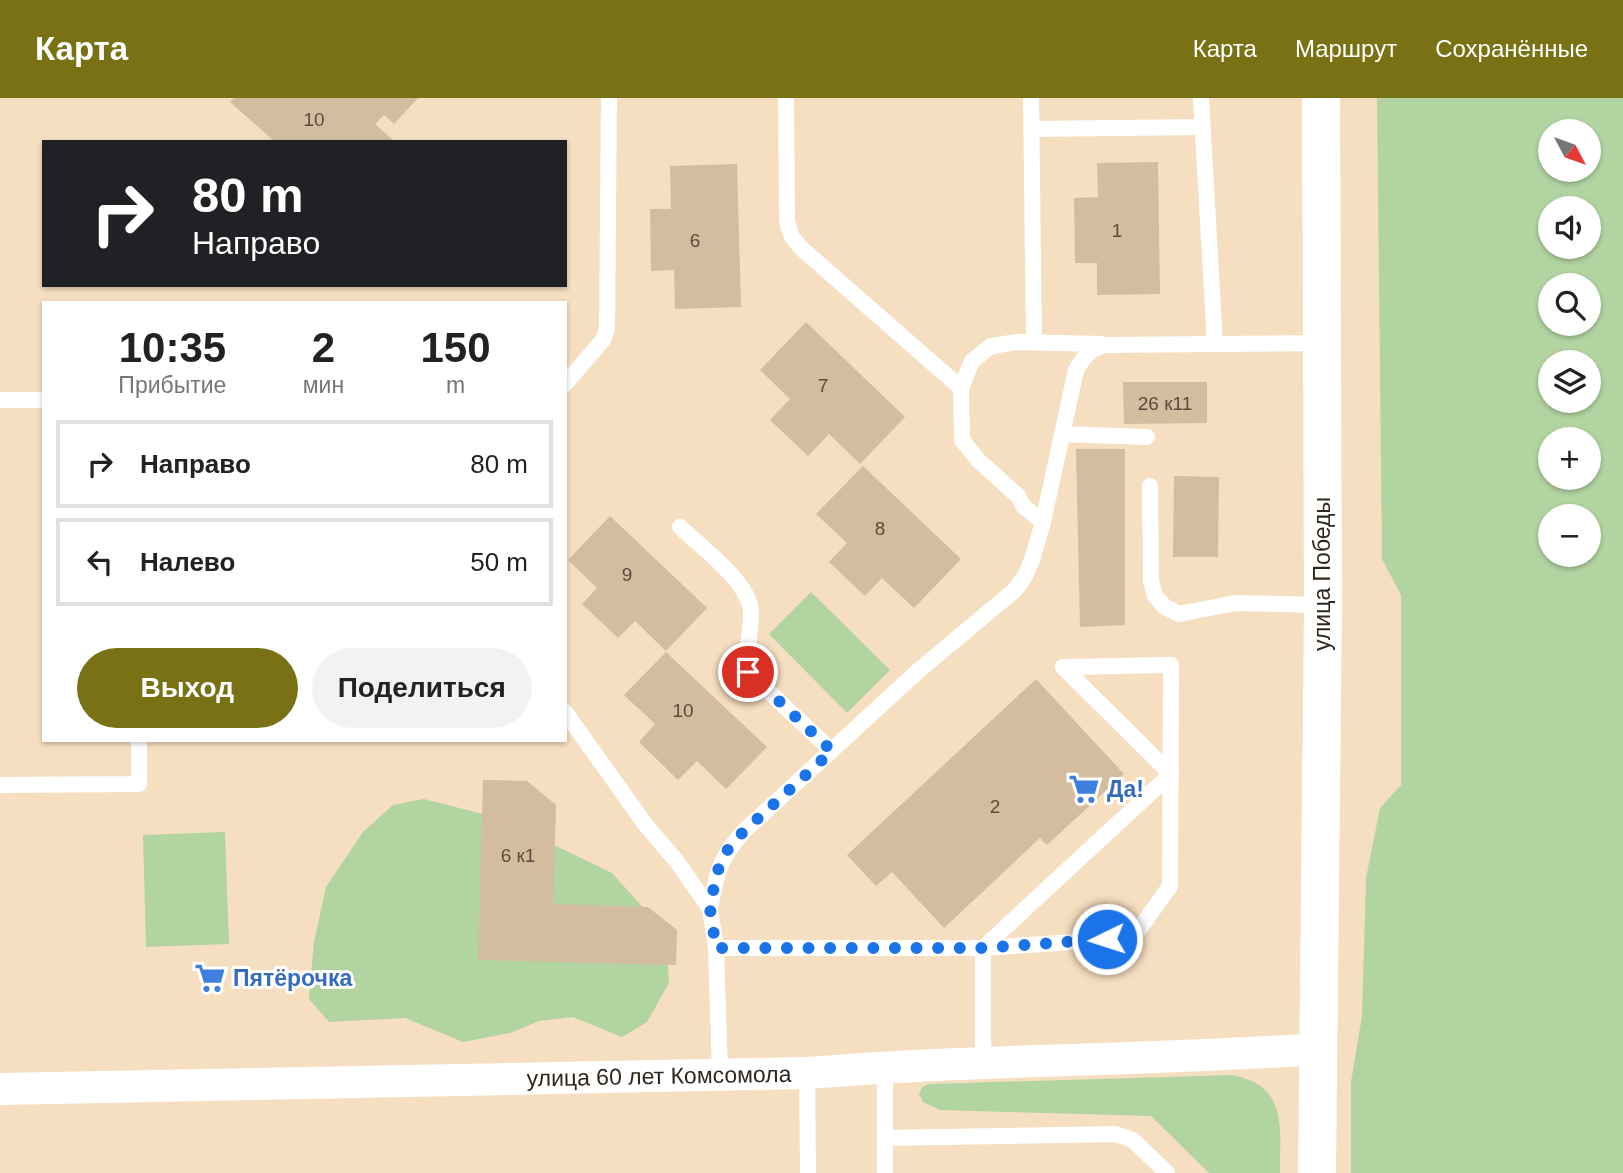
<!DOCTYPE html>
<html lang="ru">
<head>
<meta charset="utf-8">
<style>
  body { margin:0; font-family:Arial,sans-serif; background:#f2f2f2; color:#222; height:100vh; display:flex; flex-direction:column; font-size:26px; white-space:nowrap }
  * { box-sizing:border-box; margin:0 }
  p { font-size:23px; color:#767676 }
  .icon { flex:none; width:38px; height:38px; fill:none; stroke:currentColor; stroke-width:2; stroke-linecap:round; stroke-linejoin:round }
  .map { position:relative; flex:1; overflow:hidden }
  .details { position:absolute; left:42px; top:203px; width:525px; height:441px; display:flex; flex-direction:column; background:#fff; border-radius:0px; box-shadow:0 2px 5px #0004 }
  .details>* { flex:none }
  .hud { position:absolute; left:42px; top:42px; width:525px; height:147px; border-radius:0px; box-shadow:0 2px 5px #0004; background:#202124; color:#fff; overflow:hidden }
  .needle { width:46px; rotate:131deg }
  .tools { position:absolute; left:1538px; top:21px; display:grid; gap:14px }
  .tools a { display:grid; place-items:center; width:63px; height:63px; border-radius:50%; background:#fff; box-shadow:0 2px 5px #0004; font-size:35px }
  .pin { position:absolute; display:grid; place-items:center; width:60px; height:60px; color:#fff; margin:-30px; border:4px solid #fff; border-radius:50%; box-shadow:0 2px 7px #0007 }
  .me { position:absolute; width:77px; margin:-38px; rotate:266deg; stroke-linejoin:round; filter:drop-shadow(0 0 5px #0008) }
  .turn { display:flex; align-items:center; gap:24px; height:147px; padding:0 35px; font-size:32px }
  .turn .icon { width:91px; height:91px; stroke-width:2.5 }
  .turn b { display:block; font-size:49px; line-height:60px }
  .eta { display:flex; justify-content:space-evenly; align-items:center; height:119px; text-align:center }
  .eta b { font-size:42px; font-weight:800; line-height:49px }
  .action { display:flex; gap:14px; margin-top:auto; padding:14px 35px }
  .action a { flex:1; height:80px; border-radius:42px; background:#787215; color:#fff; font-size:28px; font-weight:800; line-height:80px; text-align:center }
  .action a+a { background:#f2f2f2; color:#222 }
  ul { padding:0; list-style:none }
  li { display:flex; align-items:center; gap:21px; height:88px; margin:0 14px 10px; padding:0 21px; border:4px solid #e0e0e0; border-radius:0px }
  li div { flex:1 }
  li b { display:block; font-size:26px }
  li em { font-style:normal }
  header { display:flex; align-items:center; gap:42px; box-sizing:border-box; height:98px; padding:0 35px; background:#787215; color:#fff }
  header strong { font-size:33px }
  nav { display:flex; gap:38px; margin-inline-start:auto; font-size:24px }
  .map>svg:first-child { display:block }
</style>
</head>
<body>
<header>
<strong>Карта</strong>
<nav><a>Карта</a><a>Маршрут</a><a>Сохранённые</a></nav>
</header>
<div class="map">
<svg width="1623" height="1075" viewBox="0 0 1623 1075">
  <rect width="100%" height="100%" fill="#f6dec0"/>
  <g fill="#b2d4a1" fill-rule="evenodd">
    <path d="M1377 0H1623V1075H1351V984L1362 918 1366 780 1380 710 1401 687V497L1382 461ZM1550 33H1589V72H1550ZM1550 110H1589V149H1550ZM1550 187H1589V226H1550ZM1550 264H1589V303H1550ZM1550 341H1589V380H1550ZM1550 418H1589V457H1550Z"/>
    <path d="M811 494 890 572 847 615 769 536Z"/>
    <path d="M424 701 498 720 612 775 648 815 667 848 669 885 647 924 622 939 573 919 539 923 510 935 463 944 405 920 329 924 309 901 314 844 326 789 363 734 393 707Z"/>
    <path d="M225 734 229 846 146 849 143 737Z"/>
    <path d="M1233 977C1241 979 1252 982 1259 987 1287 1005 1279 1047 1280 1075H1209L1151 1018 940 1012 923 1004 919 996 922 989 929 986Z"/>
  </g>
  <g fill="#d4bc9f">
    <path d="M234 0H418L394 26 384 17 375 26 395 44H275L230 4Z"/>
    <path d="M1158 64 1160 196 1097 197V165H1075L1074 100 1098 99 1097 65Z"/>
    <path d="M737 66 741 209 675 211 674 172 651 173 650 111H671L670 68Z"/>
    <path d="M806 224 905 319 860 366 829 336 808 358 770 322 790 301 760 272Z"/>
    <path d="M1123 284H1207V325L1124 326Z"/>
    <path d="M1076 351H1125V527L1080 529Z"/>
    <path d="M863 368 961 461 914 510 882 480 865 498 829 464 847 445 816 416Z"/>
    <path d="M1174 378 1219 379 1218 459H1173Z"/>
    <path d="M610 418 707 510 666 553 635 523 618 540 582 506 597 490 568 462Z"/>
    <path d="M666 554 767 649 726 691 697 663 678 682 639 644 655 626 624 597Z"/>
    <path d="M1036 581 1124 676 1047 747 1040 740 944 830 892 774 876 788 847 757Z"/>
    <path d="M483 682 527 683 556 707 553 806 648 809 677 832 676 867 478 862Z"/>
  </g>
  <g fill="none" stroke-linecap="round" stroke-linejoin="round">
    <g stroke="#fff" stroke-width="16">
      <path d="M786 0 787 124 792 139 801 150 961 290"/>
      <path d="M1031 0 1034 244"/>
      <path d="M1201 0 1215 246"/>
      <path d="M1031 31 1201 29"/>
      <path d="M565 286 603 242 607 231 609 0"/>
      <path d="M0 302H44"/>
      <path d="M1062 336 1147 339"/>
      <path d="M1150 388 1151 483 1155 498 1165 509 1179 516 1235 505 1323 507"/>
      <path d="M1043 424 1024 409 1018 398 978 362 962 342 961 290 972 263 991 248 1018 244 1101 246"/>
      <path d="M680 429C701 449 751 485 751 515 751 535 745 554 748 574L832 653"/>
      <path d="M1063 569 1171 676"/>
      <path d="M565 614 645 726 678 765 710 811 716 850 720 976"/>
      <path d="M0 687 139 686V642"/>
      <path d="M710 811C717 775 718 763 743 734L918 573 1015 492 1025 478 1032 462 1043 424 1076 272C1084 258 1091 250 1107 247L1322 245"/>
      <path d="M716 850H983V965"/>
      <path d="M983 850 1133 840 1170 788 1171 567 1063 569"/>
      <path d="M983 850 1171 676"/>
      <path d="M885 969V1075"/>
      <path d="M807 975 808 1075"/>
      <path d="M885 1040 1115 1036 1133 1042 1167 1075"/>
    </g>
    <path stroke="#fff" stroke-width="32" d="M0 991 807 975C977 961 1147 963 1317 951"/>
    <path stroke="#fff" stroke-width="38" d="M1317 1075 1323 507 1321 0"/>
  </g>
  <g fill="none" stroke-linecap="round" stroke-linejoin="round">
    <path stroke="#1a73e8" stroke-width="12" stroke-dasharray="0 21.6" d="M748 574 832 653 743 734 725 755 716 777 710 811 716 850H983L1107 841"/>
  </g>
  <defs>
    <g id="supermarket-bare" transform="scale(2.415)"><path d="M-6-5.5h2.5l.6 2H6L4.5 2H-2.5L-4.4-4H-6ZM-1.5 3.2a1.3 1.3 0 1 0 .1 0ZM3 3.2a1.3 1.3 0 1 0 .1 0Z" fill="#3f7fe0" stroke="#fff" stroke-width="2.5" paint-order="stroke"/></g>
  </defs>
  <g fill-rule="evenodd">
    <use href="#supermarket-bare" x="1084" y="691"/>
    <use href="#supermarket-bare" x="210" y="880"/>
  </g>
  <g text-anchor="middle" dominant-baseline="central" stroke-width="6" stroke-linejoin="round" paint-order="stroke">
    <g font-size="19" fill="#594c3d">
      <text x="314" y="21">10</text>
      <text x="1117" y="132">1</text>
      <text x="695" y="142">6</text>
      <text x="823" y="287">7</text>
      <text x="1165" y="305">26 к11</text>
      <text x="880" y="430">8</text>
      <text x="627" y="476">9</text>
      <text x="683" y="612">10</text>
      <text x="995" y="708">2</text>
      <text x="518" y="757">6 к1</text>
    </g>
    <g font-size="23" fill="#30271c" stroke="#fff">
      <text transform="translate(1322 476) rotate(-90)">улица Победы</text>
      <text transform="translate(659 978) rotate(-1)">улица 60 лет Комсомола</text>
    </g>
    <g font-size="23" font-weight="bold" fill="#366cbe" stroke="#fff" text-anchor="start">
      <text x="1107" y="691">Да!</text>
      <text x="233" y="880">Пятёрочка</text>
    </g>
  </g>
</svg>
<div class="tools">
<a><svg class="needle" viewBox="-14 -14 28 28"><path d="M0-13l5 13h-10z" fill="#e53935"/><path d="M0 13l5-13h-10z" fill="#767676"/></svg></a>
<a><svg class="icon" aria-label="sound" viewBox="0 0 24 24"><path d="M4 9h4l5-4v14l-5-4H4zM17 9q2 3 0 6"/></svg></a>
<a><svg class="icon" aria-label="search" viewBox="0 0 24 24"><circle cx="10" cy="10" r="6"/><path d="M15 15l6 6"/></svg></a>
<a><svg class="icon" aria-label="layers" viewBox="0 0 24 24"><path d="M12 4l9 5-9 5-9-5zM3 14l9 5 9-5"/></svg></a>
<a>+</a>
<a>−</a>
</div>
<div class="pin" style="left:748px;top:574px;background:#d93025"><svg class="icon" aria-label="arrive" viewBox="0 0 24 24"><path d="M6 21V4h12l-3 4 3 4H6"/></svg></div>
<svg class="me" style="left:1107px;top:841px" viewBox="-20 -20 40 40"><circle r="17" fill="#1a73e8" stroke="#fff" stroke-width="3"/><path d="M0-11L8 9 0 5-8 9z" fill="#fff"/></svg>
<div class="hud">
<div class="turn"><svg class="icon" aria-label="right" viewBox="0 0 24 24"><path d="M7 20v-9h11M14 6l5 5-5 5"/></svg><div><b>80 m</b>Направо</div></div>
</div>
<section class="details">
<div class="eta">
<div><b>10:35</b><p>Прибытие</p></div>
<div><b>2</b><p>мин</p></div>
<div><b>150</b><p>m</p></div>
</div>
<ul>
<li><svg class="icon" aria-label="right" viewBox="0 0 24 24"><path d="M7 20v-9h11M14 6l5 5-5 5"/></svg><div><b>Направо</b></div><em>80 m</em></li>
<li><svg class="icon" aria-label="left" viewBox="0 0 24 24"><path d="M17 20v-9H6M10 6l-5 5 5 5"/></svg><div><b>Налево</b></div><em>50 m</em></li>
</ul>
<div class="action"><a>Выход</a><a>Поделиться</a></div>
</section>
</div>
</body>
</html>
